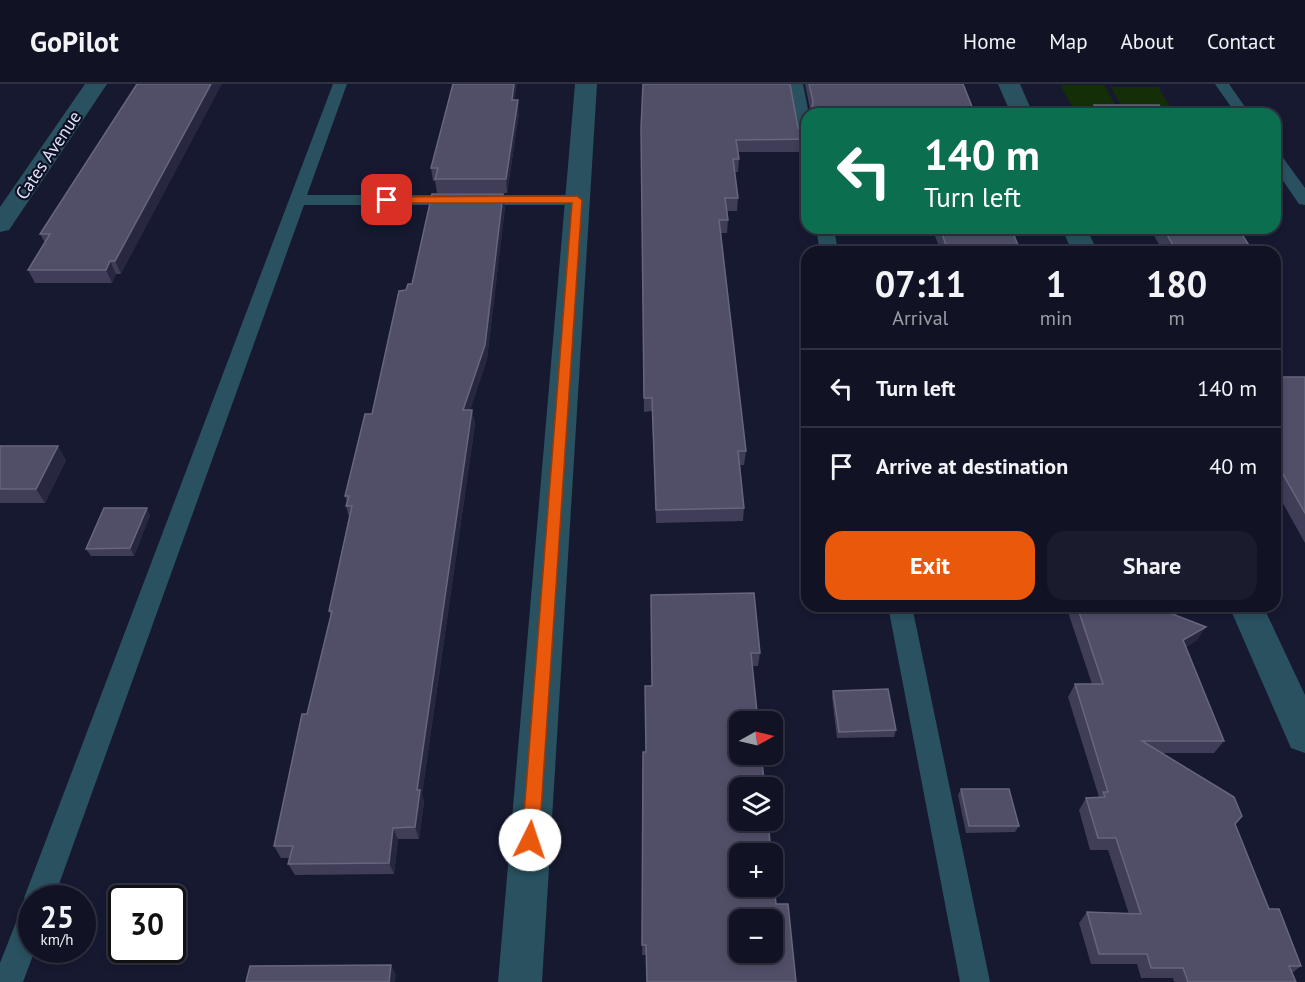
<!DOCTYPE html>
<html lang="en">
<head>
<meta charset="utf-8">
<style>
  body { margin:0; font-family:"PT Sans",sans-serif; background:#1a1c2d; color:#f1f3f6; height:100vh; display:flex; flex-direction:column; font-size:22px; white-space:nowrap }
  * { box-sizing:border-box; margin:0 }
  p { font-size:20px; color:#9c9ea7 }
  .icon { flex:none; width:33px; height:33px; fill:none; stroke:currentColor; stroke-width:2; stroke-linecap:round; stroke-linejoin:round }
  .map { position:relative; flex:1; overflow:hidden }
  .sheet { position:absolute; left:801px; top:162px; width:480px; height:366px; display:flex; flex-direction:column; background:#111325; border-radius:18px; box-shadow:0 3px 9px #0003,0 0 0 2px #303242 }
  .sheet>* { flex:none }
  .guide { position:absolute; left:801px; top:24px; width:480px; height:126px; border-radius:18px; box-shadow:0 3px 9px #0003,0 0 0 2px #303242; background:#0b6e4f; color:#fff; overflow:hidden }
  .needle { width:39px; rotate:82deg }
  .fabs { position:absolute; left:729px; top:627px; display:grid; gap:12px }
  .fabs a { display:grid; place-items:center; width:54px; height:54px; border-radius:12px; background:#111325; box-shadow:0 3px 9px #0003,0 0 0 2px #303242; font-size:30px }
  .speed { position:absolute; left:18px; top:801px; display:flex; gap:12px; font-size:30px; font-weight:700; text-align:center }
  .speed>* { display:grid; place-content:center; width:78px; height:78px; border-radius:50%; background:#111325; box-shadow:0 3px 9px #0003,0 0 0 2px #303242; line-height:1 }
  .speed small { font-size:15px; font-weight:400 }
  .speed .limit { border:3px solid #111; border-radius:9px; background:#fff; color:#111 }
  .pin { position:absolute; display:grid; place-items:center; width:51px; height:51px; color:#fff; margin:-26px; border-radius:12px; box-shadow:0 3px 9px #0006 }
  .me { position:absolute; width:66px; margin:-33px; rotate:4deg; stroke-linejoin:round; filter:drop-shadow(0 0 4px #0008) }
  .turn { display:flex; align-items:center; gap:21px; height:126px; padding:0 24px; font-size:27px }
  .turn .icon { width:78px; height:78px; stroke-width:2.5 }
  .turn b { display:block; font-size:42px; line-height:51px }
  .eta { display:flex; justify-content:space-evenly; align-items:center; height:102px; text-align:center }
  .eta b { font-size:36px; font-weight:700; line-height:42px }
  .button { display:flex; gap:12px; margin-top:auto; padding:12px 24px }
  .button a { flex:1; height:69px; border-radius:18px; background:#ea580c; color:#fff; font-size:24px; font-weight:700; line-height:69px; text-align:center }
  .button a+a { background:#1a1c2d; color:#f1f3f6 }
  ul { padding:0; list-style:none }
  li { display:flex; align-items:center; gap:18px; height:78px; padding:0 24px; border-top:2px solid #303242 }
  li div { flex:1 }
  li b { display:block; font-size:22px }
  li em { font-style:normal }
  header { display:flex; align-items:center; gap:36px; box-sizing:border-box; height:84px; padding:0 30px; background:#111325; border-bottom:2px solid #303242 }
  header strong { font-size:28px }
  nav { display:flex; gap:33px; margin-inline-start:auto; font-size:21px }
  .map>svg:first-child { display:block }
</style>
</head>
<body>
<header>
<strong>GoPilot</strong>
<nav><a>Home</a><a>Map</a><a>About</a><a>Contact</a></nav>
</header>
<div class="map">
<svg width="1305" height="898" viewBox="0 0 1305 898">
  <rect width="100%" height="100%" fill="#171931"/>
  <g fill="#142f08">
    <path d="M1060 1H1104L1120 29H1076Z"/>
    <path d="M1111 3H1158L1173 27H1124Z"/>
  </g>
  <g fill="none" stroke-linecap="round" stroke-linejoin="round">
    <g fill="#29515f" fill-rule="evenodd">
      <path d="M333 0H347L307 111H577L585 116 577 121H304L54 814H32V866H35L23 898H0V879L22 823 27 820 24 814Z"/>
      <path d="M789 0H803L809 30H807V61L799 56Z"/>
      <path d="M1215 0H1229L1250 30H1236Z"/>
      <path d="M1275 69 1281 71 1305 104V121L1299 120 1275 85Z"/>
      <path d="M816 144H834L838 168H820Z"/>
      <path d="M888 522H912L990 898H960Z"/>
    </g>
    <g fill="#29515f" fill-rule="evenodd">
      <path d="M85 0H107L9 146 0 148V123Z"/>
      <path d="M575 0H597L542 898H498Z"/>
      <path d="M998 0H1020L1033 30H1011Z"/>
      <path d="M1062 144H1086L1098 168H1072Z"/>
      <path d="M1229 522H1263L1305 611V669L1291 664Z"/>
    </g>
  </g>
  <g fill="#3f3d57">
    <path d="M137 0 121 190H116L112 199H35L28 186 45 159 40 150Z"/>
    <path d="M805 0H963L811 30Z"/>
    <path d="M515 16 519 29 507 109H437L435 97H433L431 84Z"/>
    <path d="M1094 21 1165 30H1091Z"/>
    <path d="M641 44H798L807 49V68H738L739 75 738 88H735L738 114 737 127H727L728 136 727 149H721L746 367 744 381H740L744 424 743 437 656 439 652 327 644 328Z"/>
    <path d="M503 110 505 123 487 275 470 326H472L475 340 422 710 424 718 419 755H398L394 790 295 791 288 780 290 774H281L274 762 331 533 329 527 349 433 346 422 347 418 345 412 372 330 406 206Z"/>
    <path d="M932 144H1011L1020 166V168H941Z"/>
    <path d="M1150 144H1238L1252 166 1251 168H1163Z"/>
    <path d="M1275 293H1305V459L1275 405Z"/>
    <path d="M0 362 66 376 45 419H0Z"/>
    <path d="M150 431 134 472H91L86 465Z"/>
    <path d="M651 511 760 569 758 582H752L646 871H642L652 602Z"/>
    <path d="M1066 522H1161L1162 526 1197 556 1186 563 1224 657 1214 669H1163L1235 740 1269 825 1301 882 1292 889 1296 898H1174L1173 894H1141L1137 880H1091L1079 839 1087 828 1129 830 1108 766H1090L1079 726 1086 714 1099 713 1068 613 1075 600H1092Z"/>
    <path d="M833 607 896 646 894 653 837 654 832 613Z"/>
    <path d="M961 705 1019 742 1015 748 966 749 958 711Z"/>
  </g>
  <g fill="#282741">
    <path d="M211 0H222L121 190 115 177Z"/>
    <path d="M514 0H517L513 29 512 16Z"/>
    <path d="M518 16 519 29 507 109 506 95Z"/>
    <path d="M503 110 505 123 487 275 466 340 463 326Z"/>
    <path d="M110 177 116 190 112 199 106 186Z"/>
    <path d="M472 326 475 340 422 710 424 718 419 755 415 743 417 706Z"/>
    <path d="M58 362 66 376 45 419 36 405Z"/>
    <path d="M147 424 150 431 134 472 130 464Z"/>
    <path d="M1206 543 1197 556 1175 569 1183 556Z"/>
    <path d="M393 744 398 755 394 790 389 779Z"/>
    <path d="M391 881 396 891 395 898H389Z"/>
  </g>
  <g fill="#514f68" stroke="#67667e" stroke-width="1.5" fill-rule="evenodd">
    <path d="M137 0H211L115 177H110L106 186H28L50 150H40Z"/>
    <path d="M453 0H514L512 16H518L506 95H435L438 84H431Z"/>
    <path d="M643 0H790L798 44 807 49V55L736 56 739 75H733L738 114H725L728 136H719L746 367H738L744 424 656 426 652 314H644L641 44Z"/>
    <path d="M809 0H963L975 30H811L813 17Z"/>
    <path d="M1094 21H1159L1165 30H1100Z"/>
    <path d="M432 110H503L485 261 463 326H472L417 706H420L415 743 393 744 389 779 288 780 293 762H274L302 630H307L332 527H329L352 422H346L349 412H345L365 330H372L399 207 406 206 408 200H412Z"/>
    <path d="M940 144H1011L1020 166 948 167Z"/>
    <path d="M1163 144H1238L1252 166H1176Z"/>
    <path d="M1275 293H1305V429L1275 376V365H1279L1275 358Z"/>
    <path d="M0 362H58L36 405H0Z"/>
    <path d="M104 424H147L130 464 86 465Z"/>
    <path d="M754 509 760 569H751L758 638H740V670H761L765 704H740V736H768L771 770H740V802H772V782L776 820H788L796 898H647L646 861H642L643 668H646L645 602H652L651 511ZM740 836H772V868H740Z"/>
    <path d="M1077 522H1161L1162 526 1206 543 1183 556 1224 657H1142L1234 713 1242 732 1235 740 1269 825H1279L1301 882H1289L1296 898H1188L1183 884H1151L1147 870H1099L1087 828 1141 830 1116 754H1098L1086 714 1105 713 1103 708H1108L1075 600H1103Z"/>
    <path d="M888 605 896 646 839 648 833 607Z"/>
    <path d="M961 705H1009L1019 742H969Z"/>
    <path d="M391 881 389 898H246L250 882Z"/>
  </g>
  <path fill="#ea580c" stroke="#983908" stroke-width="1.5" d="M577 112 582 116 539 756 536 761 530 764 524 761 522 756 572 119H387L382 116 387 113Z"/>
  <g text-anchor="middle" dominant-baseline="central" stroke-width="4.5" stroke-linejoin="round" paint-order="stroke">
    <g font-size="18" fill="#e1e4f6" stroke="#0e1027">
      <text transform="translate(48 71) rotate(-56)">Cates Avenue</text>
    </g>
  </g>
</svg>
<div class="fabs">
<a><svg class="needle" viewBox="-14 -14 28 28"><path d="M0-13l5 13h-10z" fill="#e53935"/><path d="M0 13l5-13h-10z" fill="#9c9ea7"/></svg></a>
<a><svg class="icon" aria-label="layers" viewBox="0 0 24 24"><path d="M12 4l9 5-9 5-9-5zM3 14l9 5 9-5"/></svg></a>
<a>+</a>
<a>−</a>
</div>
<div class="speed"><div>25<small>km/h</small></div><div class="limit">30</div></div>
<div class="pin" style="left:387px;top:116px;background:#d93025"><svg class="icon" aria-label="arrive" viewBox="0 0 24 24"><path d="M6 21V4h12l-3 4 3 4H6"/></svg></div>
<svg class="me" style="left:530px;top:756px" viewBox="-20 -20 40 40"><circle r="19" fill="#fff"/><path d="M0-13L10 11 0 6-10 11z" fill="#ea580c"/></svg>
<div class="guide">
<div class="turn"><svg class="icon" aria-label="left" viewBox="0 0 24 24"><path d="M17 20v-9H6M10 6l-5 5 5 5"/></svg><div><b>140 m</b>Turn left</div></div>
</div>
<section class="sheet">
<div class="eta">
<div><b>07:11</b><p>Arrival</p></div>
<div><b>1</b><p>min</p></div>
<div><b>180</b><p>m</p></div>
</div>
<ul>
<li><svg class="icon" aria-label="left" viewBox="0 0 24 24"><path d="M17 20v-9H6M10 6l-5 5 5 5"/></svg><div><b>Turn left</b></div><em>140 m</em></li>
<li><svg class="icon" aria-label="arrive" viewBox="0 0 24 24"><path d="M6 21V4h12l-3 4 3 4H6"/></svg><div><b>Arrive at destination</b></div><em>40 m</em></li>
</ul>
<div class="button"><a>Exit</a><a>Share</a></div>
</section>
</div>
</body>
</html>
